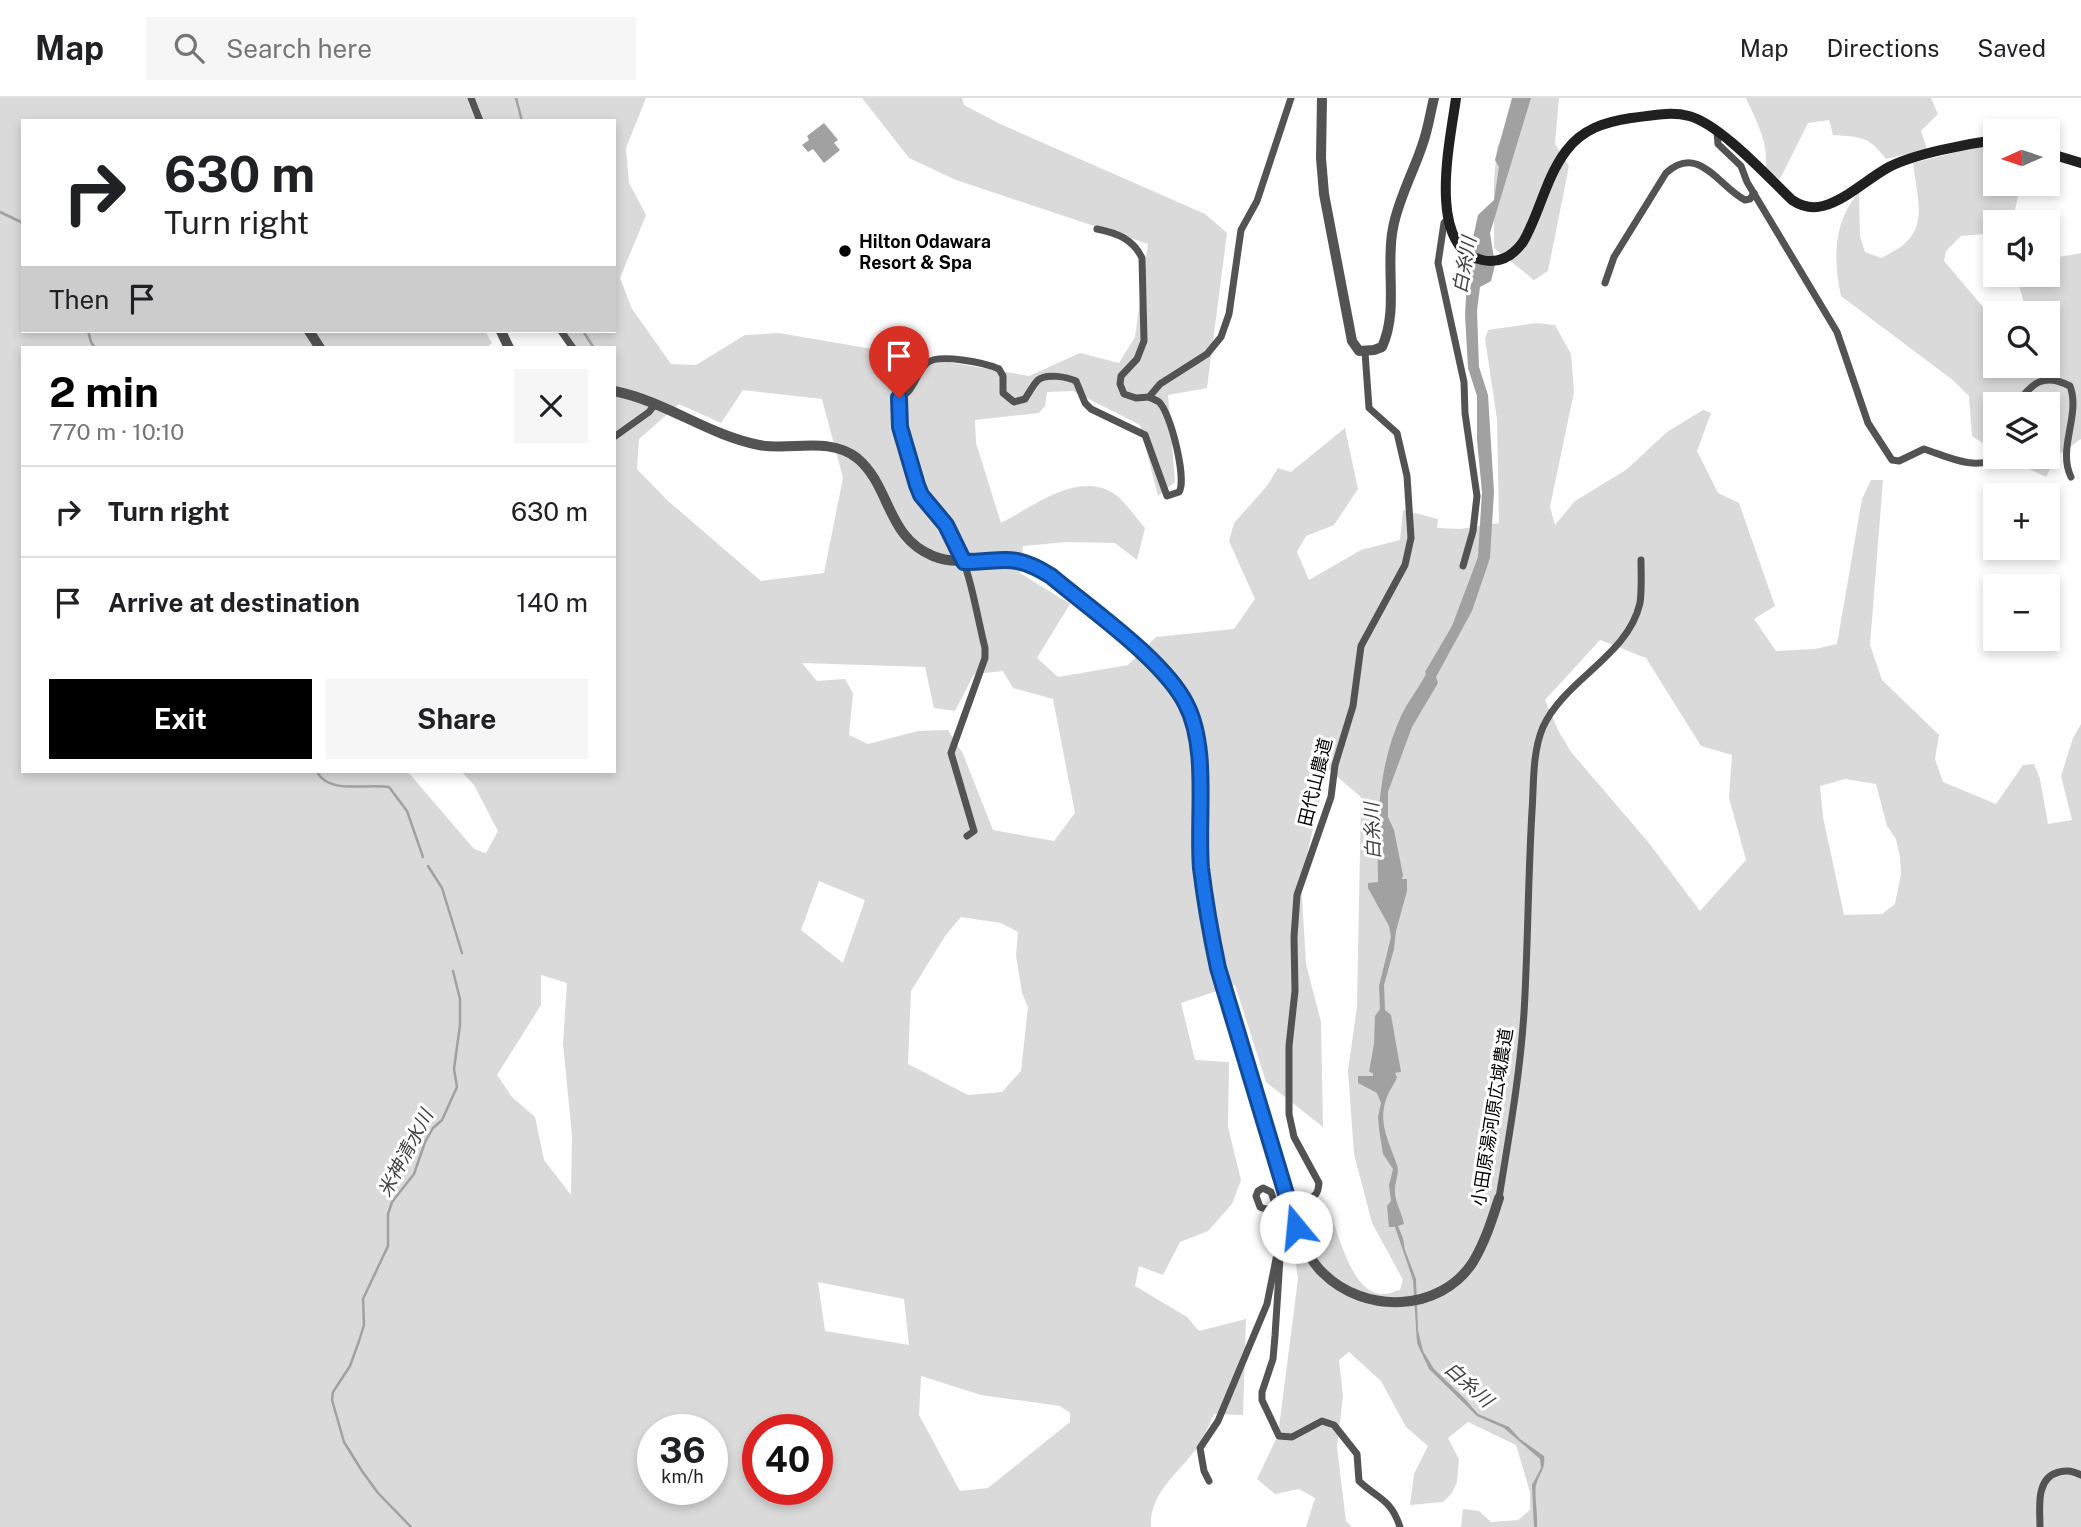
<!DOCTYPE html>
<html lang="en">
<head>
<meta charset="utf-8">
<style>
  body { margin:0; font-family:"Public Sans","Noto Sans JP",sans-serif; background:#f6f6f6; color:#202124; height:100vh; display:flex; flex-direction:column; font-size:26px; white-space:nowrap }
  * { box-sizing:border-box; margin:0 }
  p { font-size:23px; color:#757577 }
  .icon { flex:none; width:38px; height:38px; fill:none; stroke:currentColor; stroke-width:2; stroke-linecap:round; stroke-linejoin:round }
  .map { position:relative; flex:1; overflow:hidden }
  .details { position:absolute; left:21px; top:248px; width:595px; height:427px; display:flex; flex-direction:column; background:#fff; border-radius:0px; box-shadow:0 4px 10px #0003 }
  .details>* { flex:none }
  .guide { position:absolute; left:21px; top:21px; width:595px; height:214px; border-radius:0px; box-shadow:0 4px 10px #0003; background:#fff; color:#202124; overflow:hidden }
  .needle { width:46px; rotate:267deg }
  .controls { position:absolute; left:1983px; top:21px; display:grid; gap:14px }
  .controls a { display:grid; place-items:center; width:77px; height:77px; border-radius:0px; background:#fff; box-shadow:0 4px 10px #0003; font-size:35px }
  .speed { position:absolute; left:637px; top:1316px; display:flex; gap:14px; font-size:35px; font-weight:700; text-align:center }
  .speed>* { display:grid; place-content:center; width:91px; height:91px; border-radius:50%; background:#fff; box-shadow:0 4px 10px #0003; line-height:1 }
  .speed small { font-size:18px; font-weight:400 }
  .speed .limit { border:10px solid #d22; background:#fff; color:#111 }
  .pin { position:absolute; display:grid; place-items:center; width:60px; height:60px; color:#fff; margin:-72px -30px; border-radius:50% 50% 50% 0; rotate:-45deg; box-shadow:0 0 7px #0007 }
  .pin .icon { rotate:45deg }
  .me { position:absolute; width:77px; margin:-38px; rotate:343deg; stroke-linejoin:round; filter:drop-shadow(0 0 5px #0008) }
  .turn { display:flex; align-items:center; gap:24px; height:147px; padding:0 28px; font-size:32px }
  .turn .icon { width:91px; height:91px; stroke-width:2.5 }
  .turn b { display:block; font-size:49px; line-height:60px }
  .then { display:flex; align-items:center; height:66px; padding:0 28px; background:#0003; gap:14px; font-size:26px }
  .round { display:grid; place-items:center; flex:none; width:74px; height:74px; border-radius:0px; background:#f6f6f6 }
  .head { display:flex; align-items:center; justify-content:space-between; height:119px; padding:0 28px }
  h1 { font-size:42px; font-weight:700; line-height:52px; color:#000 }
  .button { display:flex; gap:14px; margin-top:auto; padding:14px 28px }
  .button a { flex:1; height:80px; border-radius:0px; background:#000; color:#fff; font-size:28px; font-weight:700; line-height:80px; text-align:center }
  .button a+a { background:#f6f6f6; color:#202124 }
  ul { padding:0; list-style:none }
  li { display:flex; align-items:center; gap:21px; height:91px; padding:0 28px; border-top:2px solid #e0e0e0 }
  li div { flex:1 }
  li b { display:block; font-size:26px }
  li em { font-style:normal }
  header { display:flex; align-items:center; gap:42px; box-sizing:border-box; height:98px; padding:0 35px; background:#fff; border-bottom:2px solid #e0e0e0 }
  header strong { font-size:33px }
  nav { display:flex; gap:38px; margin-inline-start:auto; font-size:24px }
  .search { width:490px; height:63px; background:#f6f6f6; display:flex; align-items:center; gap:18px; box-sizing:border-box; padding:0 24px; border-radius:0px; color:#757577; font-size:26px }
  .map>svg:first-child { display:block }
</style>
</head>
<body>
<header>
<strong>Map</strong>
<div class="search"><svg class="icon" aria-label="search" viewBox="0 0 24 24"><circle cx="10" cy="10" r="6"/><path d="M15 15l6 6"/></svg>Search here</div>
<nav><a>Map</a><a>Directions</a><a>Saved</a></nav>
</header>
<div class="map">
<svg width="2081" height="1429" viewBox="0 0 2081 1429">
  <rect width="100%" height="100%" fill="#fff"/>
  <g fill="#dadada" fill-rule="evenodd">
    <path d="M0 0H646L626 50 629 85 646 117 620 180 632 211 671 266 696 267 745 237 779 235 1029 278 1080 255 1119 265 1135 239 1148 146 956 82 909 60 862 0H962L964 7 998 25 1205 116 1227 135 1207 290 1168 297 1175 384 1158 398 1140 327 1073 293 1047 294 1045 308 1039 315 975 322 976 345 1001 425C1034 408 1080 371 1116 397 1127 406 1136 420 1145 430L1137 462 1115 445 1067 444 1023 448 1020 475 1070 506 1037 560 1058 579 1128 567 1156 539 1234 531 1255 501 1229 443 1234 425 1267 388 1278 370 1291 374 1345 330 1358 391 1334 427 1306 438 1297 454 1309 482 1361 452 1400 442 1403 412 1438 421 1437 430 1460 431 1499 425 1497 321 1485 241 1488 232 1537 225 1555 227 1571 256 1574 294 1550 409 1555 427 1575 403 1626 372 1667 334 1703 312 1711 315 1697 353 1718 395 1739 405 1775 508 1754 521 1776 553 1815 551 1837 546 1862 401 1871 382H1883L1870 547 1882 582 1939 637 1935 661 1943 684 1996 706 2023 667 2034 666 2040 681 2048 726 2072 722 2061 678 2073 640 2081 626V1429H1461L1463 1411 1479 1413 1491 1424 1518 1422 1530 1412V1394L1516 1347 1468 1324 1448 1340 1459 1361 1457 1384 1452 1395 1443 1404 1410 1407 1414 1376 1428 1348 1406 1329 1381 1283 1349 1254 1339 1262 1343 1298 1337 1349 1346 1423 1352 1429H1306L1315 1400 1299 1391 1275 1396 1257 1381 1278 1337 1298 1181 1292 1139 1315 1113 1331 1117C1340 1140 1353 1198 1384 1196 1389 1196 1395 1193 1400 1192L1403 1182 1372 1125 1354 1056 1348 973 1357 908 1361 699 1327 670 1301 783 1306 866 1321 924 1323 1029 1266 984 1235 887 1181 905 1195 962 1229 964 1228 1029 1241 1082 1232 1106 1208 1133 1180 1144 1163 1177 1139 1168 1135 1188 1187 1219 1199 1233 1246 1221 1243 1317 1214 1316C1208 1328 1204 1341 1196 1351 1178 1376 1149 1395 1151 1429H0ZM23 23H614V233H565L570 250H614V674H462L474 687 498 733 486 755 474 751 408 674H23V250H486L492 245 485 233H23ZM743 292 822 301 843 380 824 475 761 483 667 402 637 371 639 341 679 306 721 325ZM1600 542 1646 560 1701 648 1732 657 1729 700 1746 762 1700 813 1649 745 1571 654 1559 634 1545 602ZM802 565 925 569 934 610 955 613 974 576 1003 573 1013 590 1053 601 1075 715 1054 743 993 732 963 656 948 632 918 633 868 646 849 637 853 595 845 581 817 583ZM1845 681 1876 686 1887 728 1896 741 1900 759 1901 776 1895 806 1882 816 1844 817 1823 719 1820 688ZM819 783 865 802 843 865 801 832ZM961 819 1001 825 1018 834 1016 857 1022 895 1028 909 1021 973 1002 994 968 997 908 966 911 893 945 838ZM541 877 567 885 563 946 572 1037 571 1097 544 1062 535 1019 512 999 497 977 541 907ZM818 1184 904 1201 909 1247 825 1233ZM921 1278 981 1297 1060 1308 1070 1315V1324L988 1390 960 1393 919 1317ZM653 1332H712V1391H653ZM758 1332H817V1391H758Z"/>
    <path d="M1518 0H1559L1555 46 1569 68 1548 173 1534 182 1494 150V83L1497 50Z"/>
    <path d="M1746 0H1931L1938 16 1921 33 1927 51 1886 61C1869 38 1861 39 1833 37L1829 22 1808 25 1780 81 1765 72C1770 47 1756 22 1746 0Z"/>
    <path d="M1981 48 1995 51V86H2021L2012 124H1995V135L1961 138 1946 153 1944 163 1995 223V268H2048V215H2024L2026 212 2016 177H2048V161L2081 155V341L2057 358 2046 379 2005 359H2048V306H1995V353L1972 338 1969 298 1954 283 1841 198C1833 161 1833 124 1859 94L1860 138 1865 154 1881 160C1931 138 1919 111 1913 65Z"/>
  </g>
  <g fill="#a1a1a1">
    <path d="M1512 0H1531L1490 135 1495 167 1491 183 1480 189 1477 213 1479 269 1488 297 1494 394 1490 460 1472 513 1436 579 1438 585 1412 629 1388 694V719L1394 732 1403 777 1402 781H1407V793L1396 833 1394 851 1384 887 1385 912 1391 917 1401 974 1395 975 1397 979C1395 986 1389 992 1387 999 1377 1024 1389 1044 1397 1067 1400 1076 1394 1085 1395 1094 1395 1104 1402 1115 1404 1126L1398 1128 1403 1140 1405 1152 1416 1181 1418 1232 1423 1253 1434 1271 1465 1301 1478 1316 1509 1329 1520 1341 1544 1358C1546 1371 1539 1375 1536 1387 1534 1396 1538 1416 1537 1429H1534L1532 1387 1541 1370 1540 1361 1504 1330 1477 1318 1429 1271 1417 1245 1413 1182 1395 1129H1389L1387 1108 1391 1103 1389 1087 1393 1071 1383 1056 1379 1031 1378 1019 1381 1005 1377 995 1358 985V978H1373V975L1369 974 1374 946 1375 918 1380 911 1379 888 1391 839 1389 828 1368 790V785L1378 784C1377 726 1377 671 1401 618 1408 603 1419 590 1426 576L1425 574 1452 528 1478 459 1482 394 1477 342V298L1468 270 1465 217 1468 163 1478 117 1494 102 1499 69 1495 62Z"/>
    <path d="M824 25 838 42 834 45 840 52 824 65 813 51 808 54 802 47 809 42 807 38Z"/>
  </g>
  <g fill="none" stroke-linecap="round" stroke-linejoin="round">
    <g stroke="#a1a1a1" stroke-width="2.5">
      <path d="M516 0 522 23"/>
      <path d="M0 114 23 125"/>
      <path d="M88 233 91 244 95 250"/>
      <path d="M583 233 594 250"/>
      <path d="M317 674C330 697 366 685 389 689L407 713 423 759"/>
      <path d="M428 768 442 790 462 855"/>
      <path d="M411 1429 378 1395 362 1373 344 1344 332 1302 333 1294 350 1268 359 1243 364 1227 363 1201 388 1148V1116L392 1104 414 1076 425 1044 433 1030 442 1022 457 989 454 971 460 927V901L453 873"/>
    </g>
    <g stroke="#535353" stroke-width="7">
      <path d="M471 0 480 23"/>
      <path d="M1717 34 1718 46 1741 68 1747 84 1837 234 1868 325 1892 362 1899 363 1924 351C1946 358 1976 374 1997 359"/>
      <path d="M1448 121 1444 125 1438 165 1464 284 1465 315 1477 398 1473 433 1463 468"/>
      <path d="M1097 131C1117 135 1133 141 1142 160L1144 243 1137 261 1121 278 1120 286 1124 296 1136 300 1149 299 1160 286 1207 256 1221 239 1229 216 1241 132 1257 103 1291 0"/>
      <path d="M1605 185 1614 159 1666 75C1699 45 1719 89 1745 102L1750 101 1754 95"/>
      <path d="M561 233 573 250"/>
      <path d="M1365 254 1369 310 1397 335 1407 378 1411 440 1405 467 1361 548 1353 608 1335 667 1331 699 1297 797 1294 839 1295 893 1289 948V1016L1294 1039 1319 1085C1318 1090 1319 1092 1316 1096 1308 1105 1270 1115 1260 1109L1256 1098 1258 1093 1263 1090 1271 1094C1275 1106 1279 1117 1282 1129L1275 1238 1273 1261 1262 1294V1302L1279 1338 1292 1339 1322 1323 1334 1327 1357 1356 1359 1383C1378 1401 1391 1401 1400 1429"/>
      <path d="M2017 306C2032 284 2044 275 2070 288 2081 317 2057 350 2071 379"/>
      <path d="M614 339 649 314 655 306"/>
      <path d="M967 738 974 733 951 655 985 560V550C976 514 971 474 954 441 946 425 932 413 922 398 908 378 899 325 899 300 915 293 915 276 927 265 938 255 986 265 999 271L1003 278V295L1014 304 1025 301C1029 295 1033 287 1038 282 1046 275 1067 279 1076 283L1085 305 1091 311 1145 337 1167 398 1179 394C1187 382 1171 315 1159 304 1158 303 1151 300 1149 299"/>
      <path d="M1499 1100C1509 1038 1520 977 1524 915 1528 848 1528 780 1532 713 1534 686 1532 655 1543 629 1565 581 1628 558 1640 505 1642 491 1641 476 1641 462"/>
      <path d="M1209 1383 1204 1373 1200 1350 1218 1323 1267 1206 1277 1156"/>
      <path d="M2040 1429C2040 1410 2035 1380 2059 1374 2068 1372 2073 1373 2081 1377"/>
    </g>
    <g stroke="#535353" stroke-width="10">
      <path d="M1322 0 1321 60 1324 96 1352 243 1359 253 1374 252 1382 249C1399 212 1385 168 1393 130 1398 102 1413 75 1422 48 1428 32 1430 16 1434 0"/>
      <path d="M309 233 320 250"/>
      <path d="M501 233 509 250"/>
      <path d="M614 293C665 303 708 337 759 347 791 353 829 338 857 360 891 388 886 439 933 458 962 470 989 455 1017 461 1030 464 1040 471 1051 478 1089 510 1164 562 1186 606 1209 650 1197 719 1201 770 1205 803 1211 837 1218 870L1295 1129C1303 1145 1310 1163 1323 1175 1364 1216 1440 1215 1473 1164 1485 1144 1492 1122 1499 1100"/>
    </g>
    <g stroke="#202020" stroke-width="10">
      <path d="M1456 0C1451 39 1425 149 1482 162 1500 166 1513 158 1523 144 1540 115 1545 81 1566 53 1582 31 1605 24 1631 20 1650 18 1670 13 1689 18 1720 26 1768 79 1792 102 1801 108 1811 111 1823 108 1846 102 1867 81 1889 69 1914 56 1966 46 1995 42"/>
      <path d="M2048 55 2081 65"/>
    </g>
  </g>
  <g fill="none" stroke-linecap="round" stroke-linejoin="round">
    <g stroke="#114b97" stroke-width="18">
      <path id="route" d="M899 300 900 329 917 387 921 397 946 427 964 464C1004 464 1013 454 1051 478 1090 511 1164 562 1186 606 1209 650 1197 719 1201 770 1205 803 1211 837 1218 870L1296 1129"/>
    </g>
    <use href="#route" stroke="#1a73e8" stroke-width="12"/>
  </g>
  <circle fill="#000" stroke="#fff" stroke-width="2.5" cx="845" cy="153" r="7"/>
  <g text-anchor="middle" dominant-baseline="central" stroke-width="6" stroke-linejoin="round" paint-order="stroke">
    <g font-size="18" font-weight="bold" fill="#000" stroke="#fff" text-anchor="start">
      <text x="859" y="143">Hilton Odawara<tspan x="859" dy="21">Resort &amp; Spa</tspan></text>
    </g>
    <g font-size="18" fill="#000" stroke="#fff">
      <text transform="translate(1315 684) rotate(-76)">田代山農道</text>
      <text transform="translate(1492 1019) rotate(-81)">小田原湯河原広域農道</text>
    </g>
    <g font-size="19" font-style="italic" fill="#424242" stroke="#fff">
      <text transform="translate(1464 167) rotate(-80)">白糸川</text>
      <text transform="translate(1372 733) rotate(-92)">白糸川</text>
      <text transform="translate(405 1055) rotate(-62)">米神清水川</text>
      <text transform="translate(1469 1286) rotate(42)">白糸川</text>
    </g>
  </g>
</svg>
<div class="controls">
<a><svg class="needle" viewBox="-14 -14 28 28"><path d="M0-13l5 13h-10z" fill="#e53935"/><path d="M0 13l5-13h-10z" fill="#757577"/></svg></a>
<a><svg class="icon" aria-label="sound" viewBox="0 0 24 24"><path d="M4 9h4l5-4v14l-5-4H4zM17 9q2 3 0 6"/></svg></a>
<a><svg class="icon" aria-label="search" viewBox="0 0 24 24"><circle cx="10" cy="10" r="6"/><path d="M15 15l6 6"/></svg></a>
<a><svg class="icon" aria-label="layers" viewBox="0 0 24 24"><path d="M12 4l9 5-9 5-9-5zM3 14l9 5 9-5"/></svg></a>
<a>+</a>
<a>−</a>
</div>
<div class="speed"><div>36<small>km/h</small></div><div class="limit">40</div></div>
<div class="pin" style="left:899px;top:300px;background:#d93025"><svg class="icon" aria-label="arrive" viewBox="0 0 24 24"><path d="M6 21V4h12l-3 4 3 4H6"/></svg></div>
<svg class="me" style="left:1296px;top:1129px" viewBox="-20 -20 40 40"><circle r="19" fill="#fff"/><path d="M0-13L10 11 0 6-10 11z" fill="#1a73e8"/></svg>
<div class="guide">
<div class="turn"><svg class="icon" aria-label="right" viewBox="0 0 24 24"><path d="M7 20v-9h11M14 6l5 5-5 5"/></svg><div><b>630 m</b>Turn right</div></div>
<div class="then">Then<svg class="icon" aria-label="arrive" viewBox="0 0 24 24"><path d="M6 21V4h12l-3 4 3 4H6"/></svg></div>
</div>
<section class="details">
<div class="head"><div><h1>2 min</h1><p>770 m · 10:10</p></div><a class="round"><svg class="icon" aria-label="close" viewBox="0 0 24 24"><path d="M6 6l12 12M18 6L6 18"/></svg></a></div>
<ul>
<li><svg class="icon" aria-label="right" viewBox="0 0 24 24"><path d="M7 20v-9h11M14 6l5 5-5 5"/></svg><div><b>Turn right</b></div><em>630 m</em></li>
<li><svg class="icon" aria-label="arrive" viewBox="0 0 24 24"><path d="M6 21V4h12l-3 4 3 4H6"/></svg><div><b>Arrive at destination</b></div><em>140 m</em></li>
</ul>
<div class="button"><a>Exit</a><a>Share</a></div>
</section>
</div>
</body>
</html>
